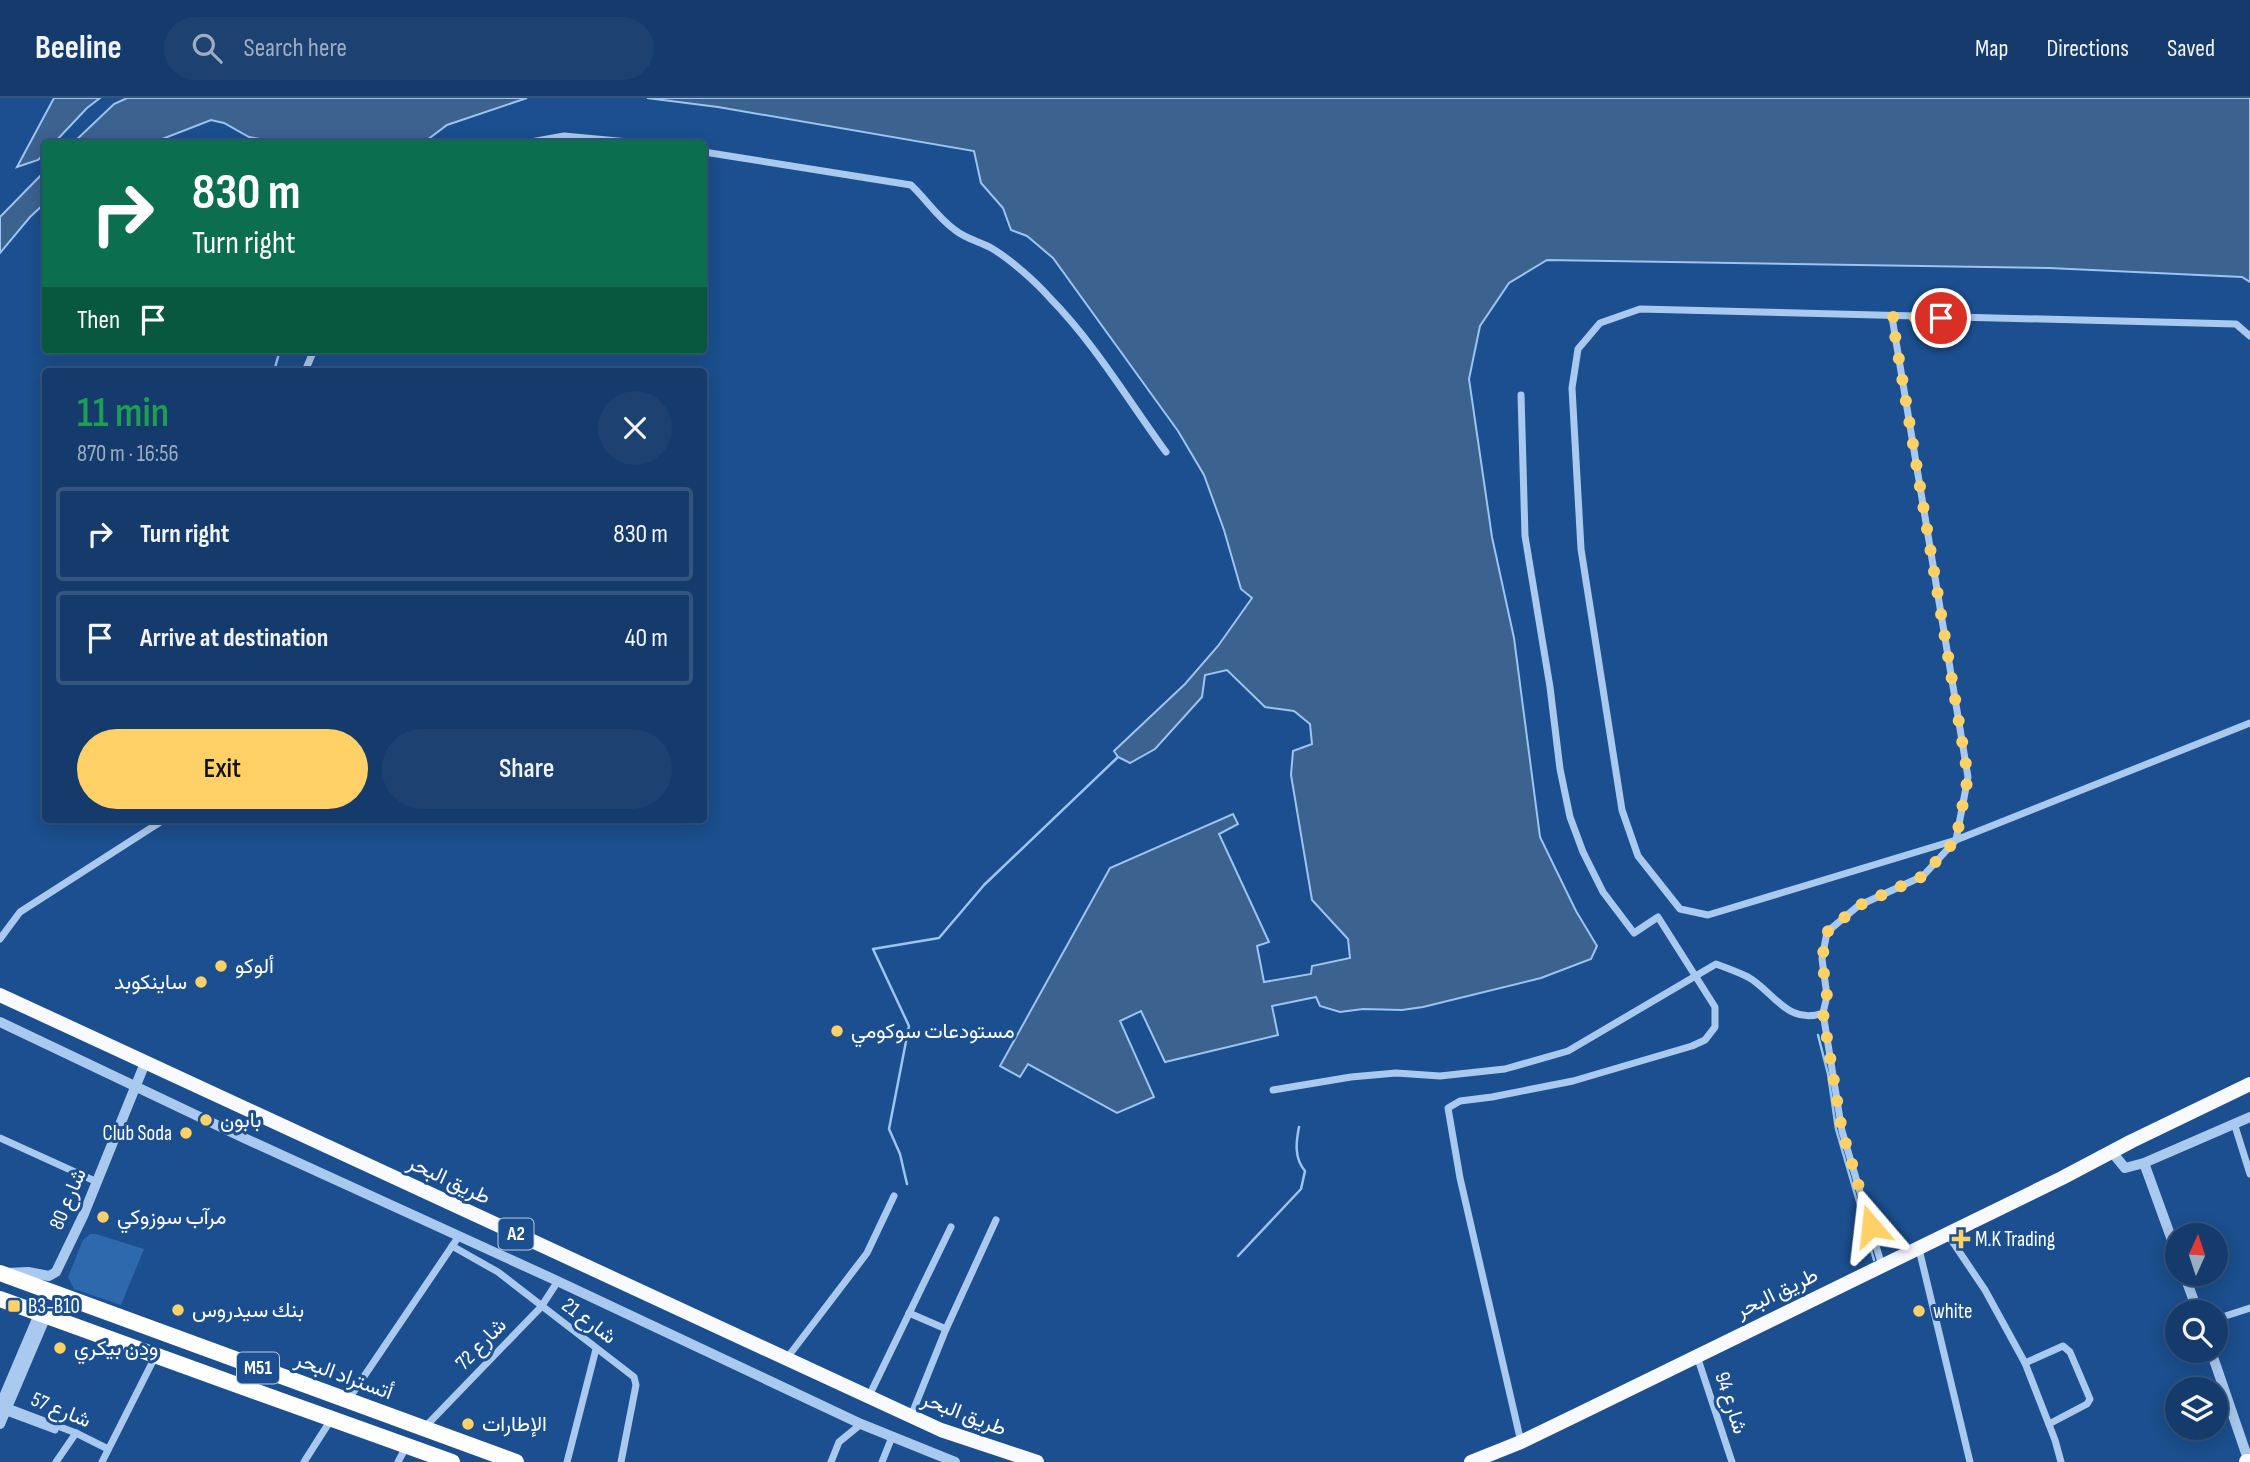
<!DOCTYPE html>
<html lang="en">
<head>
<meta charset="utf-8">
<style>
  body { margin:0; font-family:"Sofia Sans Condensed",Vazirmatn,sans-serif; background:#1d4271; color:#f1f3f6; height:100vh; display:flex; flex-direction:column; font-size:26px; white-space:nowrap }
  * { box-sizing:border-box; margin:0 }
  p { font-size:23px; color:#9dadc1 }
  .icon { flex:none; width:38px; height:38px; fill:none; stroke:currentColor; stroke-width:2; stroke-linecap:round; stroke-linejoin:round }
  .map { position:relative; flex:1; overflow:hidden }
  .details { position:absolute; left:42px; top:270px; width:665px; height:455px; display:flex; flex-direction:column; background:#143b6b; border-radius:7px; box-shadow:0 4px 18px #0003,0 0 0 2px #33557e }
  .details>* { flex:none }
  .banner { position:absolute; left:42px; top:42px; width:665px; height:214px; border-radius:7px; box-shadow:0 4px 18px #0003,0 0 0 2px #33557e; background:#0b6e4f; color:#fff; overflow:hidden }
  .needle { width:46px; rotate:3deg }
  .tools { position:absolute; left:2165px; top:1125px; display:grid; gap:14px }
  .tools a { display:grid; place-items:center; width:63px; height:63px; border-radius:50%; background:#143b6b; box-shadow:0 4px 18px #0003,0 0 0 2px #33557e; font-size:35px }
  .pin { position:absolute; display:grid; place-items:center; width:60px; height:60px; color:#fff; margin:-30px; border:4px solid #fff; border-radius:50%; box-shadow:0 2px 7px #0007 }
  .me { position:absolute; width:77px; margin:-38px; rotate:343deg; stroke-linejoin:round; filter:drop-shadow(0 0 5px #0008) }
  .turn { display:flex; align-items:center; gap:24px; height:147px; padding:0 35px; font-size:32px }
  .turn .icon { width:91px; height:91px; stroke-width:2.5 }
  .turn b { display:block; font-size:49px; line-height:60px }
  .then { display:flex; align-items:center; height:66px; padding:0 35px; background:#0003; gap:14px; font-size:26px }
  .round { display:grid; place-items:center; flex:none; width:74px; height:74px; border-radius:37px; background:#1d4271 }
  .headline { display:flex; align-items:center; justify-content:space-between; height:119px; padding:0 35px }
  h1 { font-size:42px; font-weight:600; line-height:52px; color:#1e9e55 }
  .primary-button { display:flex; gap:14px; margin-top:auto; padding:14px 35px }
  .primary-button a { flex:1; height:80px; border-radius:42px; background:#ffd166; color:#111; font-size:28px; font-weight:600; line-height:80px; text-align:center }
  .primary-button a+a { background:#1d4271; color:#f1f3f6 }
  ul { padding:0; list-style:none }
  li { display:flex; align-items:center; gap:21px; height:94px; margin:0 14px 10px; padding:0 21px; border:4px solid #33557e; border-radius:7px }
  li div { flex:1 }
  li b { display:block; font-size:26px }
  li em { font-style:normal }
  header { display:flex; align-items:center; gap:42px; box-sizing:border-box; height:98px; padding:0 35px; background:#143b6b; border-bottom:2px solid #33557e }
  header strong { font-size:33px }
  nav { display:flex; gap:38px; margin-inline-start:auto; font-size:24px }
  .search { width:490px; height:63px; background:#1d4271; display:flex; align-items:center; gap:18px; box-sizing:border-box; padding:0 24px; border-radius:38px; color:#9dadc1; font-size:26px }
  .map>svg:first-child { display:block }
</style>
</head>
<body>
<header>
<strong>Beeline</strong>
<div class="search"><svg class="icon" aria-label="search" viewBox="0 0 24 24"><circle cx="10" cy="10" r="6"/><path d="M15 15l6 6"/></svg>Search here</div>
<nav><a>Map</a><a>Directions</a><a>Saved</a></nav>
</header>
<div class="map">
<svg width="2250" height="1364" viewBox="0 0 2250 1364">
  <rect width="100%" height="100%" fill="#1b4f8f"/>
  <path fill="#2e69ad" d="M90 1136H96L144 1151 121 1207 74 1191 68 1179 83 1142Z"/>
  <g fill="#3c6290" stroke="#9cc4f0" stroke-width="2">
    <path d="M54 0H100L87 10 54 45 46 46 45 55 38 62 17 69Z"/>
    <path d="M127 0H527L447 27 423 45H282L249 39 224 25 211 22 152 45H73L114 6Z"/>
    <path d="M647 0H2250V184L2242 179 2049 170 1547 162 1509 185 1480 228 1469 281 1492 439 1514 540 1540 739 1576 813 1597 848 1591 861 1541 880 1423 909 1402 912 1363 911 1340 914 1320 908 1316 899 1272 908 1278 937 1165 964 1141 913 1120 923 1154 999 1117 1015 1028 966 1020 979 1000 968 1110 770 1233 716 1238 726 1219 736 1269 844 1257 848 1264 884 1311 876 1312 868 1350 860 1348 841 1312 802 1291 677 1293 653 1312 646 1310 626 1294 613 1265 609 1227 572 1205 577 1202 599 1155 651 1130 665 1118 659 1114 653 1185 586 1218 548 1252 500 1241 491 1224 432 1204 377 1178 333 1053 160 1027 138 1011 132 1003 110 981 85 974 53 718 9Z"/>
    <path d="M45 73V105L30 119 0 155V119Z"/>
  </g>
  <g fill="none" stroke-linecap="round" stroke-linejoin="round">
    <g stroke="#9cc4f0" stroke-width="2.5">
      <path d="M274 273 280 252"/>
      <path d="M1818 937 1828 976 1836 1031 1874 1162"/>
      <path d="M907 1086 900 1056 889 1031 909 928 873 851 939 840 984 787 1118 659"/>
      <path d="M1238 1158 1301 1091 1305 1073C1294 1060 1296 1044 1299 1029"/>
    </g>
    <g stroke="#a9c9ee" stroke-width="7">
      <path d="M520 46 564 38 650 46"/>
      <path d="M704 54 911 87C927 102 937 119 955 132 966 141 981 144 993 151 1011 162 1036 184 1050 200 1095 246 1128 302 1166 354"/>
      <path d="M2250 238 2236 226 1640 211 1600 225 1578 251 1572 290 1581 451 1622 712 1638 758 1680 811 1708 817 1956 742 2250 625"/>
      <path d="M305 273 314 252"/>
      <path d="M0 841 20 814 165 721"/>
      <path d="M1823 915 1842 1033 1882 1168"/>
      <path d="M1273 992 1351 979 1396 975 1440 978 1505 971 1568 953 1716 866C1727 870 1738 874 1748 879 1773 893 1788 928 1823 915L1827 898 1822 861 1827 834 1858 808 1923 778 1956 742 1968 679 1892 219"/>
      <path d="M2234 1025 2250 1076"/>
      <path d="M0 1040 97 1084"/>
      <path d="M1948 1137 1985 1192 2025 1265 2055 1342 2061 1364"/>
      <path d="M452 1148 498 1174 634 1279 636 1287 621 1364"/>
      <path d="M1919 1151 1970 1364"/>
      <path d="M909 1215 946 1231"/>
      <path d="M2216 1221 2250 1210"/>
      <path d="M1697 1258 1732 1364"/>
      <path d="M787 1260 867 1155 894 1098"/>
      <path d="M2025 1265 2063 1248 2070 1254 2090 1301 2087 1306 2049 1326"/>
      <path d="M869 1298 951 1129"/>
      <path d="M348 1302 459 1138"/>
      <path d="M5 1308 76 1335 108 1351"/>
      <path d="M4 1313 55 1332"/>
      <path d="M911 1318 946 1231 996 1122"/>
      <path d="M425 1329 541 1209 558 1183"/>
      <path d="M1521 1344 1460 1080 1448 1010 1460 1003 1492 999 1573 983 1692 948 1705 942 1715 929V909L1658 819 1634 835 1603 794 1583 754 1570 719 1560 671 1550 589 1525 438 1521 297"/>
      <path d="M56 1364 76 1335"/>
      <path d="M102 1364 155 1259"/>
      <path d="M304 1364 332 1320"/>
      <path d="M398 1364 406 1349"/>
      <path d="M567 1364 596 1251"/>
      <path d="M831 1364 839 1344 861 1326"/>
      <path d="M882 1364 892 1339"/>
    </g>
    <g stroke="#a9c9ee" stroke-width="10">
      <path d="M0 924 244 1040 553 1181 861 1326 955 1364"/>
      <path d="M2112 1054 2125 1070 2144 1065 2250 1019"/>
      <path d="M2144 1065 2177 1156"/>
      <path d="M7 1175 28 1174 49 1178 56 1174 83 1118 145 965"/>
      <path d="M2184 1176 2198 1214"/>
      <path d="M2211 1253 2249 1364"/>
      <path d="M0 1308 37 1221"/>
      <path d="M0 1326 46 1218"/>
    </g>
    <g stroke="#f8faff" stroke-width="14">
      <path d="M0 897 941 1332 1037 1364"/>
      <path d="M1471 1364 1521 1344 1587 1312 2062 1080 2132 1043 2250 986"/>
    </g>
    <g stroke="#fff" stroke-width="16">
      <path d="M0 1175 516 1364"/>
      <path d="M0 1201C151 1256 301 1310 452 1364"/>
      <path d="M2247 1364H2250"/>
    </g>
  </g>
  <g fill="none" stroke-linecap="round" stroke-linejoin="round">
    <path stroke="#ffd166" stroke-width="12" stroke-dasharray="0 21.6" d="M1871 1128 1842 1033 1823 915 1827 898 1822 861 1827 834 1858 808 1923 778 1939 760 1956 742 1968 679 1892 219 1941 220"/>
  </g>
  <g fill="#ffd166" stroke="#1b4f8f" stroke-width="2.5">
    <circle cx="221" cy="868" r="7"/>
    <circle cx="201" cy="884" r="7"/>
    <circle cx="837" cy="933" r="7"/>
    <circle cx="206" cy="1022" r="7"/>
    <circle cx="186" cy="1035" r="7"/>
    <circle cx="103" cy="1119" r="7"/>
    <path d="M1957.5 1130.5h7v7h7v7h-7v7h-7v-7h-7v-7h7z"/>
    <rect x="7" y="1201" width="14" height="14" rx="3.5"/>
    <circle cx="178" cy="1212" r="7"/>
    <circle cx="1919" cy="1213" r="7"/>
    <circle cx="60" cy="1250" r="7"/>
    <circle cx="468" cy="1326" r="7"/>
  </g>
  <g text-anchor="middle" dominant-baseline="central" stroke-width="6" stroke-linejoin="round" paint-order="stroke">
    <g fill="#1b4f8f" stroke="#bbcadd" stroke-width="2">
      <rect x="498.5" y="1120.5" width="35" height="31" rx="5"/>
      <rect x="237" y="1254.5" width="42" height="31" rx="5"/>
    </g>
    <g font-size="19" font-weight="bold" fill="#fff">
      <text x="516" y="1136">A2</text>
      <text x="258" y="1270">M51</text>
    </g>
    <g font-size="21" fill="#fff" stroke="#1b4f8f" text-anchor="start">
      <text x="235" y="868">ألوكو</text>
      <text x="187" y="884" text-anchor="end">ساينكوبد</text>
      <text x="851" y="933">مستودعات سوكومي</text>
      <text x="220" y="1022">بابون</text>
      <text x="172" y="1035" text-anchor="end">Club Soda</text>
      <text x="117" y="1119">مرآب سوزوكي</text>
      <text x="1975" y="1141">M.K Trading</text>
      <text x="28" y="1208">B3-B10</text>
      <text x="192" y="1212">بنك سيدروس</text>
      <text x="1933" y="1213">white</text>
      <text x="74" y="1250">ودن بيكري</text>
      <text x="482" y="1326">الإطارات</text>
    </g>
    <g font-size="21" fill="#fff" stroke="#1b4f8f">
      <text transform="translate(449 1082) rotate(25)">طريق البحر</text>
      <text transform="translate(68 1101) rotate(-67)">شارع 80</text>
      <text transform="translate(1777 1195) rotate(-26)">طريق البحر</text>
      <text transform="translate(589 1223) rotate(37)">شارع 21</text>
      <text transform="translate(481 1246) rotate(-46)">شارع 72</text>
      <text transform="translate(344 1278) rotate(20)">أتستراد البحر</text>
      <text transform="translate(1731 1305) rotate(72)">شارع 94</text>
      <text transform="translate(61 1312) rotate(22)">شارع 57</text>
      <text transform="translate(964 1316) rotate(21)">طريق البحر</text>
    </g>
  </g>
</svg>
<div class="tools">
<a><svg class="needle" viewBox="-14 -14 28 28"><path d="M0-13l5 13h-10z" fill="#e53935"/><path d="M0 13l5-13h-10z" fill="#9dadc1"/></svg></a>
<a><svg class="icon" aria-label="search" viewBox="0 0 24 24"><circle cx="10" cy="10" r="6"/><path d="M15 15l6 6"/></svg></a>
<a><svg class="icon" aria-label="layers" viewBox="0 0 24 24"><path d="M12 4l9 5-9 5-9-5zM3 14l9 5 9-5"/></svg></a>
</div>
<div class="pin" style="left:1941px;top:220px;background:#d93025"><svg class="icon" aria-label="arrive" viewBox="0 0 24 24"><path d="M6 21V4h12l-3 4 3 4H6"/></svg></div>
<svg class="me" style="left:1871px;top:1128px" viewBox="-20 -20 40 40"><path d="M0-17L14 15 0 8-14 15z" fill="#ffd166" stroke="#fff" stroke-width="4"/></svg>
<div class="banner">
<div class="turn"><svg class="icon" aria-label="right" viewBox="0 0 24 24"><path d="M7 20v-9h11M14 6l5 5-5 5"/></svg><div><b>830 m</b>Turn right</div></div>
<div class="then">Then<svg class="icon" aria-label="arrive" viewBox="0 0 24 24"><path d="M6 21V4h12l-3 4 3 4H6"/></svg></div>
</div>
<section class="details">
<div class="headline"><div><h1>11 min</h1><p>870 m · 16:56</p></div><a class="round"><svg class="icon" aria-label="close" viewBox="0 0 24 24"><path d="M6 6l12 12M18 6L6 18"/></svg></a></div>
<ul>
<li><svg class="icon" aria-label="right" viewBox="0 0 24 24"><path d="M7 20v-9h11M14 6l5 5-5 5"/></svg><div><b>Turn right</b></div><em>830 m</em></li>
<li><svg class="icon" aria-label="arrive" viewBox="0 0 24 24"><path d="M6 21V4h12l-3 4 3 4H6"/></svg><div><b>Arrive at destination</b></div><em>40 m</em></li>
</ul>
<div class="primary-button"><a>Exit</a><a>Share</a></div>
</section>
</div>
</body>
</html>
